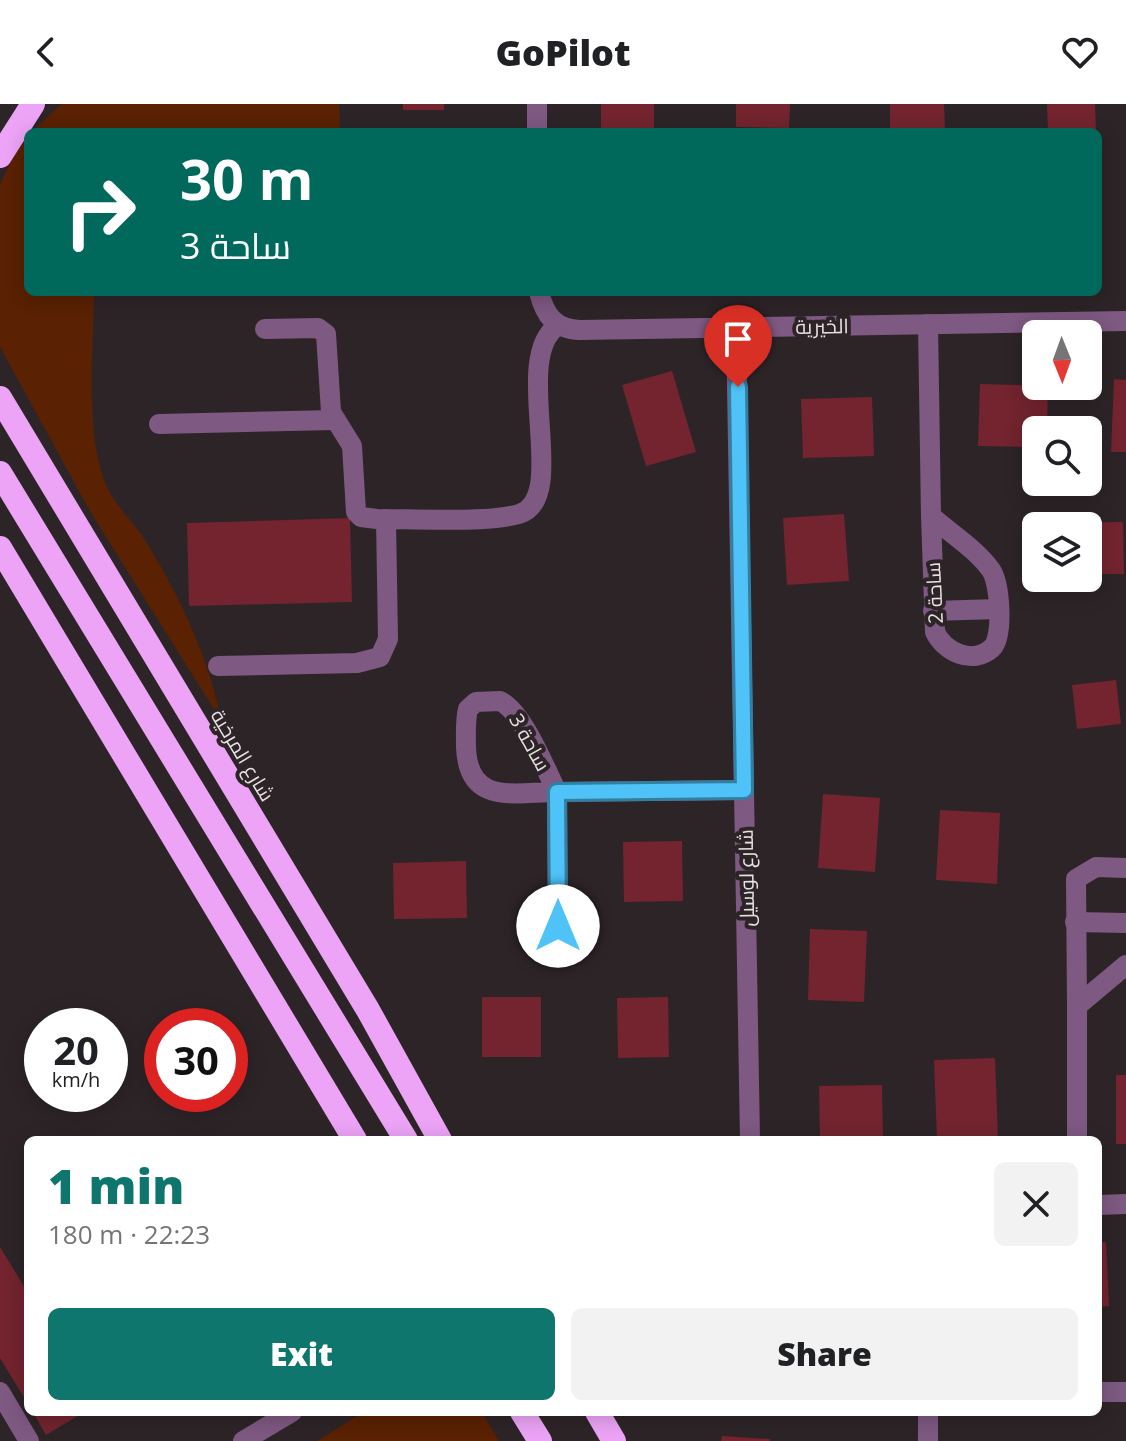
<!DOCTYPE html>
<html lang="en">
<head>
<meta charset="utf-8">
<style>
  body { margin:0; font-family:"Open Sans",Cairo,sans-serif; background:#f2f2f2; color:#202124; height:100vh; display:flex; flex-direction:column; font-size:30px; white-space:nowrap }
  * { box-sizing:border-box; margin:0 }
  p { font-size:26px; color:#757577 }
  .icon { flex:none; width:44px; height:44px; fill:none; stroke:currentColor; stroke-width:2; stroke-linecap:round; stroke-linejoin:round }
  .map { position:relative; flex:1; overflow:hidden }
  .details { position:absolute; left:24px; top:1032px; width:1078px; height:280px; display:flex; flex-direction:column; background:#fff; border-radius:12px; box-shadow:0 4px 20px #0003 }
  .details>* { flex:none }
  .top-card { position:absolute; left:24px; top:24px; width:1078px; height:168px; border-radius:12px; box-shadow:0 4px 20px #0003; background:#00695c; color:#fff; overflow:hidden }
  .needle { width:52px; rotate:179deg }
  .buttons { position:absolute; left:1022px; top:216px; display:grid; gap:16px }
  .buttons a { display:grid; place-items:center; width:80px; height:80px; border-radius:12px; background:#fff; box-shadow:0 4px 20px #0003; font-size:40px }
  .speed { position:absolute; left:24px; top:904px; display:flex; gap:16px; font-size:40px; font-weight:700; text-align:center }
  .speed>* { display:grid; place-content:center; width:104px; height:104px; border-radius:50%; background:#fff; box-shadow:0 4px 20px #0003; line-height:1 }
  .speed small { font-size:20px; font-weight:400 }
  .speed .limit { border:12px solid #d22; background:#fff; color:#111 }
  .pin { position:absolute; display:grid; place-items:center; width:68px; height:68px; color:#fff; margin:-82px -34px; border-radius:50% 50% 50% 0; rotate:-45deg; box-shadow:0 0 8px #0007 }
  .pin .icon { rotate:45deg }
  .me { position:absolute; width:88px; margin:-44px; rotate:0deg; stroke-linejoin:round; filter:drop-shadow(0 0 6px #0008) }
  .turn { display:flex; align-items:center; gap:28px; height:168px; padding:0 24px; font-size:36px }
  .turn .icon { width:104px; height:104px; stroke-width:2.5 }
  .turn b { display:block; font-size:56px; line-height:68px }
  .round { display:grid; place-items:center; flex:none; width:84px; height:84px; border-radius:12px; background:#f2f2f2 }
  .overview { display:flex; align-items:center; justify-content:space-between; height:136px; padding:0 24px }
  h1 { font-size:48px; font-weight:800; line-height:60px; color:#0f766e }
  .button { display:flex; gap:16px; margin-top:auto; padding:16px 24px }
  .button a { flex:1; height:92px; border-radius:12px; background:#0f766e; color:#fff; font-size:32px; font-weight:800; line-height:92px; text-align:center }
  .button a+a { background:#f2f2f2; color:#202124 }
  header { display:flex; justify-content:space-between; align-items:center; height:104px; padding:0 24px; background:#fff; font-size:36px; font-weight:800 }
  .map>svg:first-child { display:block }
</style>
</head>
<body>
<header><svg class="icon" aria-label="back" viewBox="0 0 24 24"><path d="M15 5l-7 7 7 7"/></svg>GoPilot<svg class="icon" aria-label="heart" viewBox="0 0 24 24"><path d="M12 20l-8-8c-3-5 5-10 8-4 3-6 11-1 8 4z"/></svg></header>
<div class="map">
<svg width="1126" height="1337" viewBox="0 0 1126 1337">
  <rect width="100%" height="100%" fill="#2d2428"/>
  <g fill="#5a2102">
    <path d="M61 0H339L340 28H32Z"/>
    <path d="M28 33V188H94C94 245 83 338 110 389 119 405 133 418 143 433 179 490 208 552 222 618L91 409 0 243V81L13 52Z"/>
    <path d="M363 1308H482L499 1337H317Z"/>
  </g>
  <g fill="#73242e">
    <rect x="403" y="0" width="41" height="6"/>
    <path d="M601 0H654V28L601 27Z"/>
    <path d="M736 0H790L789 24 736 23Z"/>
    <path d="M890 0H944L945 26 890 27Z"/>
    <path d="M1047 0H1095L1096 28H1048Z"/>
    <path d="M672 267 696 348 646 362 622 281Z"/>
    <path d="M1114 275 1126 276V348H1111Z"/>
    <path d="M980 280 1048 282 1047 326H1036V343L978 342Z"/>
    <path d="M872 293 874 352 803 354 801 295Z"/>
    <path d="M844 410 849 477 787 481 783 414Z"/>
    <path d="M350 414 352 498 189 502 187 419Z"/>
    <path d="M1123 418 1124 470H1088V422H1057V419Z"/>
    <path d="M1116 576 1121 620 1077 625 1072 581Z"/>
    <path d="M823 690 880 694 875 768 818 764Z"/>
    <path d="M940 706 1000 709 997 780 936 776Z"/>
    <path d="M682 737 683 797 624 798 623 738Z"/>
    <path d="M466 757 467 814 394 815 393 759Z"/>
    <path d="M810 825 867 827 864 898 808 896Z"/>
    <rect x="482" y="893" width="59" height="60"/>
    <path d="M668 893 669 953 618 954 617 894Z"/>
    <path d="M995 954 998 1036H937L934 956Z"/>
    <rect x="1116" y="971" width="10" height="69"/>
    <path d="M882 981 883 1036H820L819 982Z"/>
    <path d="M1098 1138H1106L1109 1202 1098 1203Z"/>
    <path d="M0 1143 28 1189V1300L0 1254Z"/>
    <path d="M33 1308H84L46 1331Z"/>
    <path d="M722 1332 770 1335V1337H721Z"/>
  </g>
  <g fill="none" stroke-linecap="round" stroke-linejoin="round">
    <g stroke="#7e5982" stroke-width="20">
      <path d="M537 0V28"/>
      <path d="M539 188C545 212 555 225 580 226L1126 217"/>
      <path d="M928 220 931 412"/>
      <path d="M736 224 750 1036"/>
      <path d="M265 225 318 224 326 230 331 308 352 342 356 408 361 413 377 415C412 415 489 419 519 410 571 394 510 256 557 222"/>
      <path d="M159 320 335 316"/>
      <path d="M931 412C950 429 976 445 991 466 1000 479 1004 532 992 544 972 562 944 547 935 528Z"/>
      <path d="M933 507 998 505"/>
      <path d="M218 562 357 559 380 553 388 535 386 415"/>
      <path d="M500 597C523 608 545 664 557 688 514 688 468 702 466 643 466 630 465 617 468 605L476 598Z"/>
      <path d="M1126 764 1096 763 1076 775 1077 902 1126 861"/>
      <path d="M1075 818 1126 819"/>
      <path d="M558 822 557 688 744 686"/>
      <path d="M1077 902V1036"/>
      <path d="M1098 1101 1126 1100"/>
      <path d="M0 1288 29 1337"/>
      <path d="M1098 1288H1126"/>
      <path d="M928 1308V1337"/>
      <path d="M243 1337 292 1308"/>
    </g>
    <g stroke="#eda4f7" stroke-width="24">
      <path d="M0 52 33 0"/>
      <path d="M0 294 368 906 440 1036"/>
      <path d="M0 369 406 1036"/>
      <path d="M0 444 355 1036"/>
      <path d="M522 1308 540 1337"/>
      <path d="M597 1308 614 1337"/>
    </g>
  </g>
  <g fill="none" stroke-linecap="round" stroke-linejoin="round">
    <g stroke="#337fa1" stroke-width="20">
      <path id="route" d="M558 822 557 688 744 686 738 283"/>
    </g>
    <use href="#route" stroke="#4fc3f7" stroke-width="14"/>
  </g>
  <g text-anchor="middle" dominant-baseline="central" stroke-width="8" stroke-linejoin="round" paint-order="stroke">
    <g font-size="20" fill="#e7e1e3" stroke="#2d2428">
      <text transform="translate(822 222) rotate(-1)">الخيرية</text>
      <text transform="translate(934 489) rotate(-93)">ساحة 2</text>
      <text transform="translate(530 638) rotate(61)">ساحة 3</text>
      <text transform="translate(243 651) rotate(59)">شارع المرخية</text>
      <text transform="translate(746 774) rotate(-91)">شارع لوسيل</text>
    </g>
  </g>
</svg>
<div class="buttons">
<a><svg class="needle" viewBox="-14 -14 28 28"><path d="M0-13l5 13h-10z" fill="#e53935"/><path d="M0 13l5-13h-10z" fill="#757577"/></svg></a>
<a><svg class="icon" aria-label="search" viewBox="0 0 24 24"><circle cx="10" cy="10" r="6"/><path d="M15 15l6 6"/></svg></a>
<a><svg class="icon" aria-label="layers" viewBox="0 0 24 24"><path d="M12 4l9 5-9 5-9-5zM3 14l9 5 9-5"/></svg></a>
</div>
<div class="speed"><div>20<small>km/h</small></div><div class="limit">30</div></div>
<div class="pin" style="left:738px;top:283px;background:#d93025"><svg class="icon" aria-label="arrive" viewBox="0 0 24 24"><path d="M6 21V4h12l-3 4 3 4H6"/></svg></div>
<svg class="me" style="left:558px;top:822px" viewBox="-20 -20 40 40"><circle r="19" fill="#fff"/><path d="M0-13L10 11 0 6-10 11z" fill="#4fc3f7"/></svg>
<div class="top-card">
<div class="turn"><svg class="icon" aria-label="right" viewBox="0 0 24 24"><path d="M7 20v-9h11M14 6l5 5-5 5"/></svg><div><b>30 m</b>ساحة 3</div></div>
</div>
<section class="details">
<div class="overview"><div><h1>1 min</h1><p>180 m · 22:23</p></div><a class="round"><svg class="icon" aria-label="close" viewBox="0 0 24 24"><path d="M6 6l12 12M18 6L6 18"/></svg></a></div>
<div class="button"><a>Exit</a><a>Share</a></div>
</section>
</div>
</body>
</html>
